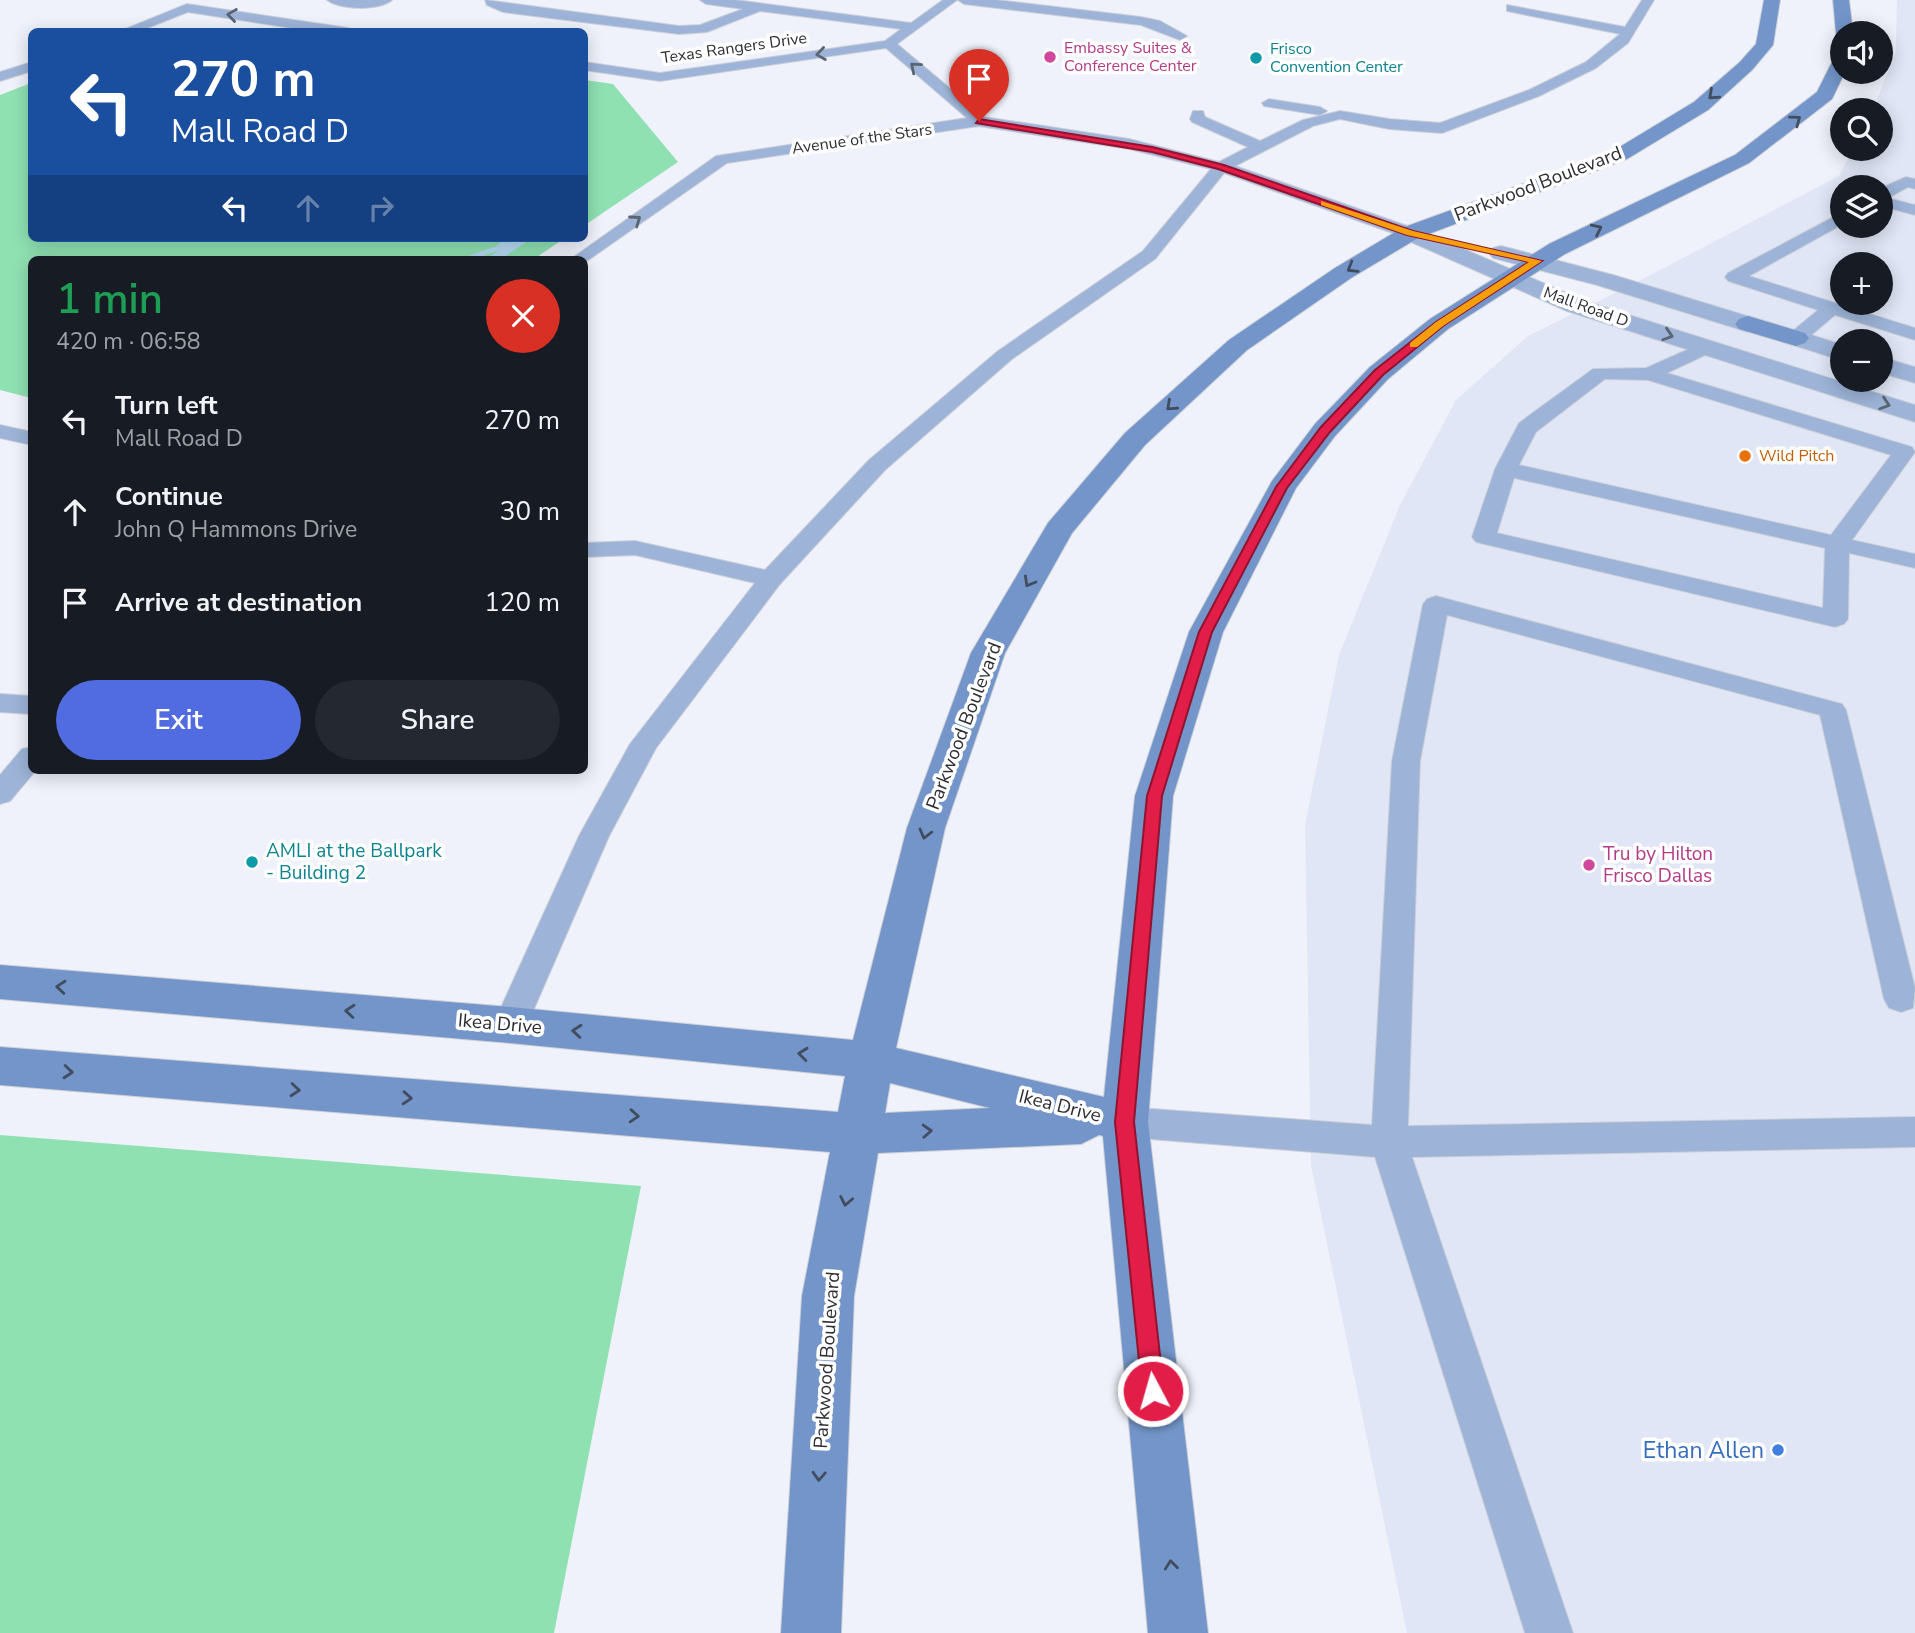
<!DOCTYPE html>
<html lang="en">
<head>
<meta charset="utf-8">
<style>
  body { margin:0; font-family:"Nunito Sans",sans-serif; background:#242831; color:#f1f3f6; height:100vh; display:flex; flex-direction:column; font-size:26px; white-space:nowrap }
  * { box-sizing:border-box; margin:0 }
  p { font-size:23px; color:#9ea1a6 }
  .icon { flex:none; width:38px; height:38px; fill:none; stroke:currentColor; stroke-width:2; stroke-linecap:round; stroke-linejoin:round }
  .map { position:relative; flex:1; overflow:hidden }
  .drawer { position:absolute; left:28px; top:256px; width:560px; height:518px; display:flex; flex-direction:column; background:#171b24; border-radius:10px; box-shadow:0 4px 18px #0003 }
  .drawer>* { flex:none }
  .top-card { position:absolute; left:28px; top:28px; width:560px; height:214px; border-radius:10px; box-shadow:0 4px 18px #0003; background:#1a4fa0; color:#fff; overflow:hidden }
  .fabs { position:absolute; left:1830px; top:21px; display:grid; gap:14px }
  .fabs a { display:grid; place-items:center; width:63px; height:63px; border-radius:50%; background:#171b24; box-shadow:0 4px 18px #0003; font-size:35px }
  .pin { position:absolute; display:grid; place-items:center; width:60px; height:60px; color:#fff; margin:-72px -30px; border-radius:50% 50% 50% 0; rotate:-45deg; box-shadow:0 0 7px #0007 }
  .pin .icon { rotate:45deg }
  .me { position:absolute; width:77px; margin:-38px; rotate:354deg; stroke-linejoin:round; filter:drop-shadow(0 0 5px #0008) }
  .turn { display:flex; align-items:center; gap:24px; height:147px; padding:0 28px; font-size:32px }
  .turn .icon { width:91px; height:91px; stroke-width:2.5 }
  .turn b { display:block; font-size:49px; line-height:60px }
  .lanes { display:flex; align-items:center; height:66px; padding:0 28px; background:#0003; justify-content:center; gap:35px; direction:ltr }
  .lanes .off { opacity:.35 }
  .round { display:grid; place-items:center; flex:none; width:74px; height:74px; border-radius:37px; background:#242831 }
  .headline { display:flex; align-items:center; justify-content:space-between; height:119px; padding:0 28px }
  h1 { font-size:42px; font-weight:600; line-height:52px; color:#1e9e55 }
  .action { display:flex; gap:14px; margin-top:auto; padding:14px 28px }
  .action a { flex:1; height:80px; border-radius:42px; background:#516be0; color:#fff; font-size:28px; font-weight:600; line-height:80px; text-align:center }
  .action a+a { background:#242831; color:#f1f3f6 }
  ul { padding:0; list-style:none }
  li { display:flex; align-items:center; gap:21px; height:91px; padding:0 28px }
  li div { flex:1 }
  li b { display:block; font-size:26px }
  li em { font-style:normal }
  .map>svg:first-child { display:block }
</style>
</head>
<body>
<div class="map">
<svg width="1915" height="1633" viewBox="0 0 1915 1633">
  <rect width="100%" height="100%" fill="#eff2fb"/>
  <path fill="#e0e6f6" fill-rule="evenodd" d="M1897 0H1915V1633H1407L1311 1166 1305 825 1339 655 1400 505 1456 400 1528 336 1637 282 1839 176 1853 149H1881V110H1873L1896 51ZM1843 187H1881V226H1843ZM1843 264H1881V303H1843ZM1843 341H1881V380H1843Z"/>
  <g fill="#8fe1b2">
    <path d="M585 80 613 84 678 162 585 225Z"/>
    <path d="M31 83 32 238H565L534 259H32L31 398 0 390V95Z"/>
    <path d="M0 1135 641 1186 554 1633H0Z"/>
  </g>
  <path fill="#b5d9f1" d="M504 238H532L501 259H487L499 250 475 259H459L497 246Z"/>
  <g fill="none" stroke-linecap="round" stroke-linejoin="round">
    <g stroke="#cccfd7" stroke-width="2">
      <g id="lane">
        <path d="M327 0H392C379 11 340 10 327 0Z"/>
        <path d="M485 0 679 26 700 25 743 9 706 4 700 0H735L911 23 943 0H957L897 44 984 117 1129 139 1219 162 1248 147 1192 122 1190 119 1193 111H1203L1205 117 1260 141 1303 120 1340 111 1389 119 1440 123 1529 90 1586 62 1620 34 1507 11V5L1625 27 1642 0H1654L1628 43 1596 68 1539 96 1442 133 1389 129 1340 119 1313 126 1235 166 1416 229 1419 233 1416 237H1404L1224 173 1155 259 1012 359 885 470 780 584 656 748 609 836 527 1025 522 1035 510 1039 498 1035 493 1025 579 836 630 744 755 583 635 555 584 557V543L635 541 765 570 869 460 998 351 1143 251 1211 169 1129 149 979 126 727 163 584 263V259H571L716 156 967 118 886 48 660 81 584 70V62L660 73 885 41 901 29 760 11 707 32 679 34 503 12 487 5Z"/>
        <path d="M958 0H996L1141 17 1160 21 1187 36 1180 40 1141 25 964 4Z"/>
        <path d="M187 4 348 28 354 32H318L188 12 137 32H118Z"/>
        <path d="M32 62V71L0 81V72Z"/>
        <path d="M1269 99 1320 107 1327 111 1320 115 1264 106 1262 103Z"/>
        <path d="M1906 177 1915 179V189L1908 187 1888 198 1915 205V215L1881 206V188Z"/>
        <path d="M1843 212V224L1749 276 1915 328V340L1835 315 1803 342H1789L1786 338 1789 334 1818 310 1728 281 1725 277 1728 273Z"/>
        <path d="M1707 341 1714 343 1717 347 1714 351 1667 373 1912 447 1915 452 1852 540 1915 554V568L1849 553 1848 619 1844 624 1835 627 1484 544 1476 542 1472 537 1495 469 1519 423 1593 369 1646 368ZM1605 379 1648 380 1891 455 1831 535 1519 465 1536 432ZM1514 478 1825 548 1823 608 1497 533Z"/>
        <path d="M0 425 32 432V445L0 438Z"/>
        <path d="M1436 596 1842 704 1846 710 1915 988 1913 1008 1901 1012 1889 1008 1884 999 1820 715 1447 615 1420 761 1408 1126 1915 1117V1147L1412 1157 1573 1633H1525L1375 1157 1125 1137 1112 1133 1107 1122 1112 1111 1125 1107 1372 1125 1392 761 1423 604 1427 599Z"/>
        <path d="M0 694 32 696V714L0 712Z"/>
        <path d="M32 747V770H36L10 801 0 804V775L22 749Z"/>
      </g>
    </g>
    <g stroke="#cccfd7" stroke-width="2">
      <g id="street">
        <path d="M1410 226 1585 301 1915 405V422L1567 311 1402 238 1399 233 1402 228Z"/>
        <path d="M1501 246 1613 275 1757 319 1761 324 1757 329 1748 332 1597 285 1493 258 1489 253 1493 248Z"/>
        <path d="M1796 330 1843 345V361L1787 343 1783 338 1787 333Z"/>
        <path d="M1881 357 1915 367V383L1881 373Z"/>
      </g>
    </g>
    <g stroke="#cccfd7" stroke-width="2">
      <g id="secondary">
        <path d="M1764 0H1780L1773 45 1752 70 1708 110 1627 159 1418 238 1351 278 1247 350 1145 445 1072 533 1005 653 945 828 896 1048 1104 1097 1135 796 1189 632 1272 481 1315 424 1370 367 1430 319 1549 244 1735 155 1817 92 1834 58 1843 53V72H1845L1832 99 1749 163 1565 254 1448 329 1388 379 1335 436 1296 488 1223 632 1173 796 1148 1122 1208 1633H1148L1103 1136 1099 1135 1081 1144 878 1153 854 1296 841 1633H781L802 1296 830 1152 0 1085V1047L838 1112 845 1076 510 1043 0 999V965L510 1007 853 1040 907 828 971 653 1048 523 1125 433 1229 340 1335 268 1402 228 1613 151 1694 102 1740 62 1756 44ZM890 1083 990 1108 885 1113Z"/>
        <path d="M1833 0H1849L1853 33H1843V38L1836 33Z"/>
        <path d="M1748 316 1805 333 1809 338 1805 343 1796 346 1739 329 1735 324 1739 319Z"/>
      </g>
    </g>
    <use href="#lane" fill="#9db4d8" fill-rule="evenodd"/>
    <use href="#street" fill="#9db4d8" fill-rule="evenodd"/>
    <use href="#secondary" fill="#7395c9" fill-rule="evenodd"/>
  </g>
  <defs><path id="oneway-chevron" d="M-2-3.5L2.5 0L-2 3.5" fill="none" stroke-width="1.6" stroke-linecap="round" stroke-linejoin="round" transform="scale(1.75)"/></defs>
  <g stroke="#596474">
    <use href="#oneway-chevron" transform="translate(232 15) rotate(-172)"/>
    <use href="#oneway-chevron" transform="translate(821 54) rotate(172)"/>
    <use href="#oneway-chevron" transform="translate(915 67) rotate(-140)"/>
    <use href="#oneway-chevron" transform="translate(636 220) rotate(-35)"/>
    <use href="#oneway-chevron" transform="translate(1668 335) rotate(18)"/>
    <use href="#oneway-chevron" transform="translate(1885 404) rotate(18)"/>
  </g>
  <g stroke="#414d5f">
    <use href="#oneway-chevron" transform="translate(1713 95) rotate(138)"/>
    <use href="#oneway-chevron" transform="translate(1796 120) rotate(-37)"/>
    <use href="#oneway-chevron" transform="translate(1597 229) rotate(-26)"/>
    <use href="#oneway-chevron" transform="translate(1352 268) rotate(149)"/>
    <use href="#oneway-chevron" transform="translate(1171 406) rotate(138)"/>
    <use href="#oneway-chevron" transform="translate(1029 582) rotate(120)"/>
    <use href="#oneway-chevron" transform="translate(925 834) rotate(105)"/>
    <use href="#oneway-chevron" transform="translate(61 987) rotate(-175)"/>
    <use href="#oneway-chevron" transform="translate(350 1011) rotate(-175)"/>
    <use href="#oneway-chevron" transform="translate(577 1031) rotate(-175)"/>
    <use href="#oneway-chevron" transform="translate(803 1054) rotate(-174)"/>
    <use href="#oneway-chevron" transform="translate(68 1072) rotate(5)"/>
    <use href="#oneway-chevron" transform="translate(295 1090) rotate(5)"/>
    <use href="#oneway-chevron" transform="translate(407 1098) rotate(4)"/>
    <use href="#oneway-chevron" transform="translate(634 1116) rotate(4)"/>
    <use href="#oneway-chevron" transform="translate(927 1131) rotate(-3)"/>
    <use href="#oneway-chevron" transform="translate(846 1201) rotate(101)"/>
    <use href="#oneway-chevron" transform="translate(819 1476) rotate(93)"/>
    <use href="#oneway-chevron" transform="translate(1171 1565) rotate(-96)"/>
  </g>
  <path fill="#e11d48" stroke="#92132f" stroke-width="2" d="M979 119 1152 147 1224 165 1413 231 1542 261 1443 326 1383 375 1330 432 1287 488 1212 632 1162 796 1134 1122 1164 1391 1161 1398 1153 1402 1145 1398 1142 1391 1115 1122 1147 796 1199 632 1276 487 1321 427 1375 370 1436 322 1529 262 1407 235 1218 169 1152 152 976 123Z"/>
  <path fill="#f59e0b" d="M1321 201 1413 231 1542 261 1443 326 1417 347H1410V343L1436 322 1529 262 1407 235 1321 205Z"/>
  <g fill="#d1479c" stroke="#fff" stroke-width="2.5">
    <circle cx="1050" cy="57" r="7"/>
    <circle cx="1589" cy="865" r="7"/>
  </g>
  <g fill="#0f9aa8" stroke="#fff" stroke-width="2.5">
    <circle cx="1256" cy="58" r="7"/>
    <circle cx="252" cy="862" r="7"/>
  </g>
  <circle fill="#e8710a" stroke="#fff" stroke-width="2.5" cx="1745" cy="456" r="7"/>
  <circle fill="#3f7fe0" stroke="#fff" stroke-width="2.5" cx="1778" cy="1450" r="7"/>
  <g text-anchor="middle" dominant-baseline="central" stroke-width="7" stroke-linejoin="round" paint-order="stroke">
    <g font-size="16" fill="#2c2e31" stroke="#fff">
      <text transform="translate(734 48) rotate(-8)">Texas Rangers Drive</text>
      <text transform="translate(862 139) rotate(-8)">Avenue of the Stars</text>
      <text transform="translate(1586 307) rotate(20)">Mall Road D</text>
    </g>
    <g font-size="16" fill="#b23c85" stroke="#fff" text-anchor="start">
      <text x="1064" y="48">Embassy Suites &amp;<tspan x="1064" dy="18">Conference Center</tspan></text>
    </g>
    <g font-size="16" fill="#0d838f" stroke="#fff" text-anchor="start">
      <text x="1270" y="49">Frisco<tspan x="1270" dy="18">Convention Center</tspan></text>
    </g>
    <g font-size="16" fill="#c56008" stroke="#fff" text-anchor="start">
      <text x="1759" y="456">Wild Pitch</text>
    </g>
    <g font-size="19" fill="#2c2e31" stroke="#fff">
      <text transform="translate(1538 184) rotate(-21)">Parkwood Boulevard</text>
      <text transform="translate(964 726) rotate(-69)">Parkwood Boulevard</text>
      <text transform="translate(500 1024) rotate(5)">Ikea Drive</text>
      <text transform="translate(1060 1106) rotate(14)">Ikea Drive</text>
      <text transform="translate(827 1360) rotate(-86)">Parkwood Boulevard</text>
    </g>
    <g font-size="19" fill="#0d838f" stroke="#fff" text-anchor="start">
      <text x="266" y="851">AMLI at the Ballpark<tspan x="266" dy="22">- Building 2</tspan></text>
    </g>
    <g font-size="19" fill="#b23c85" stroke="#fff" text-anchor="start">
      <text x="1603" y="854">Tru by Hilton<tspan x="1603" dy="22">Frisco Dallas</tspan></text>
    </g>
    <g font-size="23" fill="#366cbe" stroke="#fff" text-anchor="end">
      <text x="1764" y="1450">Ethan Allen</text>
    </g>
  </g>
</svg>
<div class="fabs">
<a><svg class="icon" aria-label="sound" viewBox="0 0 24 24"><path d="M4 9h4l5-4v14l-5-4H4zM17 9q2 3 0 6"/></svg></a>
<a><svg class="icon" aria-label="search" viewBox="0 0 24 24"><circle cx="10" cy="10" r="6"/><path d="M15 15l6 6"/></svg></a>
<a><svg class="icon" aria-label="layers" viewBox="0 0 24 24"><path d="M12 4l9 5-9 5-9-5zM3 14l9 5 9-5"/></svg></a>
<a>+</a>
<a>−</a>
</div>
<div class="pin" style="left:979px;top:121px;background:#d93025"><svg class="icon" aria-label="arrive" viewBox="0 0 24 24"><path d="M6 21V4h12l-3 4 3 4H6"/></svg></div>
<svg class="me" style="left:1153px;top:1391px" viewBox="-20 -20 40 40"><circle r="17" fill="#e11d48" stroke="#fff" stroke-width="3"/><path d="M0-11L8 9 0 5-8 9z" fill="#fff"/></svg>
<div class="top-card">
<div class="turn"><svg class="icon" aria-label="left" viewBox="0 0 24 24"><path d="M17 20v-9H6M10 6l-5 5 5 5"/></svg><div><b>270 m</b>Mall Road D</div></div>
<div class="lanes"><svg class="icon" aria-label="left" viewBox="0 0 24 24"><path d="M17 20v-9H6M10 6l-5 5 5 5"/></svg><svg class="icon off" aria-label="ahead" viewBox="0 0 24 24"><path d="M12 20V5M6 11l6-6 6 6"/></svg><svg class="icon off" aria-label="right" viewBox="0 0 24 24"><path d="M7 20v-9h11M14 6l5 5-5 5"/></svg></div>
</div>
<section class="drawer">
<div class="headline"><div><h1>1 min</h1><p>420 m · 06:58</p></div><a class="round" style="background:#d93025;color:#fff"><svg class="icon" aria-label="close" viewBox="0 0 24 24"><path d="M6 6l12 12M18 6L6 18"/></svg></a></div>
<ul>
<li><svg class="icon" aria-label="left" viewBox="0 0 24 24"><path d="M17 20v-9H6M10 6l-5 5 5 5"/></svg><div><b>Turn left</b><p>Mall Road D</p></div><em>270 m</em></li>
<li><svg class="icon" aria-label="ahead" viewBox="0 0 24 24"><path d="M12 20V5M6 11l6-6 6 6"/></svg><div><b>Continue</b><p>John Q Hammons Drive</p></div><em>30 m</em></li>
<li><svg class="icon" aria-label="arrive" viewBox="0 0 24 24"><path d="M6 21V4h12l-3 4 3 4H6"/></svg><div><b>Arrive at destination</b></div><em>120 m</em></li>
</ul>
<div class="action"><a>Exit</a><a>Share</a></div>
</section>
</div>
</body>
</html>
